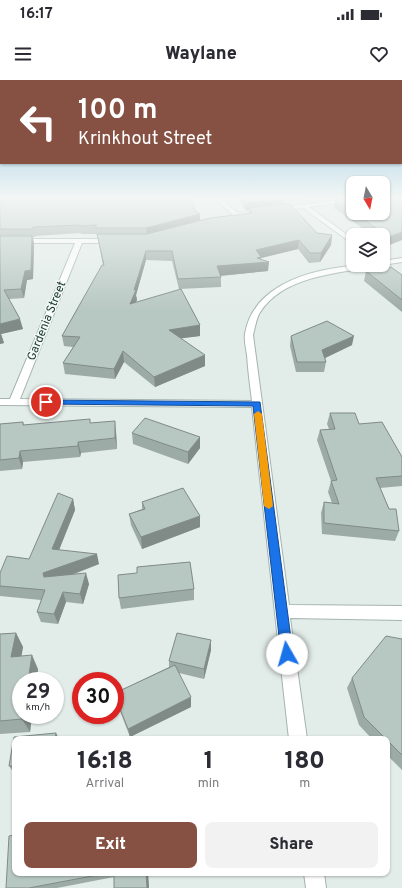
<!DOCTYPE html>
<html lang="en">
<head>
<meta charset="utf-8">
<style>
  body { margin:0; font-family:Overpass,sans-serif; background:#f2f2f3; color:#2b2b33; height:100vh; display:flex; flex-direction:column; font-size:15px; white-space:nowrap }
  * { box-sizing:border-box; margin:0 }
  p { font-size:13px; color:#7c7c81 }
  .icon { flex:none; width:22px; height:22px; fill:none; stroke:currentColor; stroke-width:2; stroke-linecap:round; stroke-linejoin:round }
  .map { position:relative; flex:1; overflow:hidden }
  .side { position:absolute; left:12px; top:656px; width:378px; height:140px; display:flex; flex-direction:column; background:#fff; border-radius:8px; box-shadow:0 1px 3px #0004 }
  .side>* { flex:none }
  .guide { position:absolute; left:0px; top:0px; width:402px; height:84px; box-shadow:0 1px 3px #0004; background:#865143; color:#fff; overflow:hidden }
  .needle { width:26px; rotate:170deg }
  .fabs { position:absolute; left:346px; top:96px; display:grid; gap:8px }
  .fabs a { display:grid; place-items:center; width:44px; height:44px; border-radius:8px; background:#fff; box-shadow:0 1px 3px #0004; font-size:20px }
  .speed { position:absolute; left:12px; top:592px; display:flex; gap:8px; font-size:20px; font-weight:700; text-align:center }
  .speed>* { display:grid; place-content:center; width:52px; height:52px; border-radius:50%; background:#fff; box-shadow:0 1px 3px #0004; line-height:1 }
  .speed small { font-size:10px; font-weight:400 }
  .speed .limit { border:6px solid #d22; background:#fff; color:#111 }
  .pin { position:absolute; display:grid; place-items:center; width:34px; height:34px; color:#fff; margin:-17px; border:2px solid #fff; border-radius:50%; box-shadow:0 1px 4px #0007 }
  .me { position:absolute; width:44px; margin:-22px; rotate:353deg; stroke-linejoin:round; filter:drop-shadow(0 0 3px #0008) }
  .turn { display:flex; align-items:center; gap:14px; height:84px; padding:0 12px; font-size:18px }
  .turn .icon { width:52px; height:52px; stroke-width:2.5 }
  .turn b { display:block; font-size:28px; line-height:34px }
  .eta { display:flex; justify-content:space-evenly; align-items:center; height:68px; text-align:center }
  .eta b { font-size:24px; font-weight:800; line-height:28px }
  .button { display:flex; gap:8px; margin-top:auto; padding:8px 12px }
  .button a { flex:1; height:46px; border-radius:8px; background:#865143; color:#fff; font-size:16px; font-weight:800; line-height:46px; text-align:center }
  .button a+a { background:#f2f2f3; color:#2b2b33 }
  .status { display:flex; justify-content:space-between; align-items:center; height:28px; padding:0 20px; background:#fff; direction:ltr }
  .status svg { height:11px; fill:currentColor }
  header { display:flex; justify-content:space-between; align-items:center; height:52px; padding:0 12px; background:#fff; font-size:18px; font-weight:800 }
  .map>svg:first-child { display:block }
</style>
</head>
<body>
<div class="status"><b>16:17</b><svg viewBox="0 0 49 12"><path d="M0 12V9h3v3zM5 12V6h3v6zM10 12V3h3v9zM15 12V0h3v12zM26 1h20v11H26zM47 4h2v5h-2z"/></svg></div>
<header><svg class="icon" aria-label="menu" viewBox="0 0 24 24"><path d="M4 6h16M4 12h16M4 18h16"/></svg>Waylane<svg class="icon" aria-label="heart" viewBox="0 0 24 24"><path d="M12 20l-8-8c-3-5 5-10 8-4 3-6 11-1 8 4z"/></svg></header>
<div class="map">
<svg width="402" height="808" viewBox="0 0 402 808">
  <rect width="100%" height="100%" fill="#e2ece8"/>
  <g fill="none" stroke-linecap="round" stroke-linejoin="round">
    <g stroke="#a4b4af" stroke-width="2">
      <g id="minor">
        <path d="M214 118H220L238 133 353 118V121L309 127 353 159V164L303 128 232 138 229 136 232 134Z"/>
        <path d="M0 159H115L118 161 115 163H82L20 319 252 321C250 306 248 290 247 275 246 268 244 260 245 254 254 198 328 185 375 185L371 187C333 194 281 197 259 234 256 240 255 248 253 255L289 525 402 526V540L290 538 307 659H289L252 327 0 325V319H10L75 163H0Z"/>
        <path d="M402 178V182L383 185H382L383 181Z"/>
        <path d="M304 793H324L326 808H306Z"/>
      </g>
    </g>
    <use href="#minor" fill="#fff" fill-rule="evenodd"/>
  </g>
  <g fill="#9daba6">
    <path d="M0 118 195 131 200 134V140L249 133V130H245L239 118H334L283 121V124L317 153 332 155 331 165 320 182 309 183 298 169 261 178V179L268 191 221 196V207L179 209 172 181 146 180 136 215 137 220 135 222 200 256 181 258 205 286 155 307 124 282 115 299 65 294 63 283 73 267 64 266 62 256 103 185 97 154H81V153L35 156V157H33L34 164 33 199 27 200 24 218 9 219 23 249 1 254 4 263 0 264Z"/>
    <path d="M353 118V133H383L402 118 387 166 383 163V155H372L334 128 335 120Z"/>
    <path d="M366 191 402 195V232L364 201Z"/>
    <path d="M291 256 352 265 325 278 326 282 324 292H296L290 266Z"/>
    <path d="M330 333 359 344 402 377V406L380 408 399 451 395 461 322 454 321 433 324 422 332 423 328 412 331 401 317 360 320 350 329 349 327 344Z"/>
    <path d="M23 342 24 345 91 343 116 352 117 369 81 373 80 377 23 382 22 389 0 391V344Z"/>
    <path d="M132 353 200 357V368L188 384 133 364Z"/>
    <path d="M73 419 75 430 59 470 99 484 72 495 89 504 83 524 66 522 58 544 41 542 37 532 41 520 0 516V493L29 479Z"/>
    <path d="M142 422 200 447 142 469 131 445 129 434 142 429Z"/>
    <path d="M194 509V520L121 529 119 518Z"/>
    <path d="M16 553 23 567 21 576 38 589 37 601H21V635H32L30 652 0 654V554Z"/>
    <path d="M402 559V690L387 675V659H372L359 645 347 608 352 598Z"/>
    <path d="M211 570 204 599 179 593 191 627 130 657 117 623 115 617V613L169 587V581Z"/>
    <path d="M15 659V693H14L9 686Z"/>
    <path d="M15 793H148L149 808 114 797 57 808H6Z"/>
  </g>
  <g fill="#808b87">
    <path d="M284 118 283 126 249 128V130H245L246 123Z"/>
    <path d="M200 134V142L147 156 146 148Z"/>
    <path d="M402 152V160L387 166 389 157Z"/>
    <path d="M332 155 331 165 320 182 321 173Z"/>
    <path d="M32 156 34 164 33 199 27 200 24 218 21 209Z"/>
    <path d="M299 160 298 169 261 178V183L269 182 268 191 217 196V186L256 170Z"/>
    <path d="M146 171V180L136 215 137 220 131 234 130 224Z"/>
    <path d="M20 239 23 249 1 254 4 263 0 264V244Z"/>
    <path d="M200 245V256L169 260V250Z"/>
    <path d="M354 256 352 265 321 280 322 270Z"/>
    <path d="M123 271 124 282 115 299 114 289Z"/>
    <path d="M205 275V286L155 307 154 297Z"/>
    <path d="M115 341 116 352 117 369 115 358Z"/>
    <path d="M200 357V368L188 384V372Z"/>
    <path d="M78 362 81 373 80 377 78 366Z"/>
    <path d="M20 371 23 382 22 389 19 378Z"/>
    <path d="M73 419 75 430 55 480 52 469Z"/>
    <path d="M200 436V447L142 469 141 457Z"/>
    <path d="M97 474 99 484 47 504 44 497 43 493Z"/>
    <path d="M86 493 89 504 83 524 80 514Z"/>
    <path d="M63 512 66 522 58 544 54 534Z"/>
    <path d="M16 553 23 567 19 591 11 577Z"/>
    <path d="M211 560V570L204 599V589Z"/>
    <path d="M32 575 38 589 37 601H28Z"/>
    <path d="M191 617V627L130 657 128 649Z"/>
    <path d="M22 635H32L30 652 22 639Z"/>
    <path d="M56 653 59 659H55Z"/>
    <path d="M146 793H148L149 808H147Z"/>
  </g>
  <g fill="#b7c7c1" stroke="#808b87">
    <path d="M0 118H191L195 131 200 134 146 148H96V145L80 146V145L33 147V149H0Z"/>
    <path d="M243 118H284L246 123Z"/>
    <path d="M353 118V132L335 120 351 118Z"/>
    <path d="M383 118H402V152L389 157 354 133H383Z"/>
    <path d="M289 123 317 153 332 155 321 173H310L299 160 256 170 261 177 257 178 269 182 217 186 221 197 178 199 172 171H146L134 210H136L130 224 181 209 200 245 169 250 205 275 154 297 123 271 114 289 63 283 80 257 62 256 102 185H104L97 154H147L210 138 252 133 249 128Z"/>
    <path d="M0 156H32L31 190 25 191 21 209 4 210 20 239 0 244Z"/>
    <path d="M391 187 402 195V220L366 191Z"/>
    <path d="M327 241 354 256 322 270 326 282H297L291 256Z"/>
    <path d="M330 333H355L359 344 382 342 402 377V396L376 398 389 429H396L399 451 324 443V422L339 424 331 401 337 400 320 350 335 349Z"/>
    <path d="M145 338 200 357 188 372 132 353Z"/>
    <path d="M90 339V343L115 341V358L78 362V366L20 371 19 378 0 380V344L23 342V345Z"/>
    <path d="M183 408 200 436 141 457 129 434 145 429 142 422Z"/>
    <path d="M58 413 73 419 52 469 97 474 43 493 44 497 86 493 80 514 63 512 54 534 37 532 45 510 0 506V493L7 476 29 479Z"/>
    <path d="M190 482 194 509 119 518 118 495 137 493V487Z"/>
    <path d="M16 553 11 577 32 575 28 601H21V635H22V639L0 641V554Z"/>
    <path d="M177 553 211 560 204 589 169 581Z"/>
    <path d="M386 556 402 559V675L387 660V659H386L364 637 352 598Z"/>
    <path d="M175 585 191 617 128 649 115 616V613Z"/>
    <path d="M56 653 55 659H15V686H9L14 657Z"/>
    <path d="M15 755V793H108L29 808H6L9 756Z"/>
    <path d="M114 793H146L147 808H114Z"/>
  </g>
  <linearGradient id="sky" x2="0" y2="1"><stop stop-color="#81bce0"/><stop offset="0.51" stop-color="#f2f6f5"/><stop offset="1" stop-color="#f2f6f5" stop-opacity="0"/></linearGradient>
  <rect width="402" height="231" fill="url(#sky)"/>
  <path fill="#1a73e8" stroke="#114b97" d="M46 320 260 322 293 574 292 578 287 580 283 578 281 574 253 326 43 324 42 322Z"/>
  <path fill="#f59e0b" d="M258 331 262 334 273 426 269 429 264 426 254 334Z"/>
  <g text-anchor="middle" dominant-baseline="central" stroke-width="3" stroke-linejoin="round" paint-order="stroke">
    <g font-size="12" fill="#213e36" stroke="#f2f9f6">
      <text transform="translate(47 241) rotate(-68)">Gardenia Street</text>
    </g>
  </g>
</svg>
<div class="fabs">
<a><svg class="needle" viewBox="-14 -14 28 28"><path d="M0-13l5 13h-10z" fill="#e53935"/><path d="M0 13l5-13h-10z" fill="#7c7c81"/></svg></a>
<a><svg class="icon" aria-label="layers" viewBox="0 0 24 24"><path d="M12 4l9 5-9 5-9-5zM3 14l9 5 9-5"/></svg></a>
</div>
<div class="speed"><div>29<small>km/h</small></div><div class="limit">30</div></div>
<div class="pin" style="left:46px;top:322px;background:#d93025"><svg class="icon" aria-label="arrive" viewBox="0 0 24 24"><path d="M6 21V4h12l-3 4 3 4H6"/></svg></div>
<svg class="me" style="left:287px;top:574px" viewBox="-20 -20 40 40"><circle r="19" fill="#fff"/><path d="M0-13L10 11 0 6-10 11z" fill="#1a73e8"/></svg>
<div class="guide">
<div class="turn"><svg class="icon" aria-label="left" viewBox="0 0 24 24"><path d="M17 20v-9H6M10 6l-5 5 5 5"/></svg><div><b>100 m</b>Krinkhout Street</div></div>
</div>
<section class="side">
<div class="eta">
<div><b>16:18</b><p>Arrival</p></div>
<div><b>1</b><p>min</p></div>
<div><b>180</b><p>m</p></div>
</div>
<div class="button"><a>Exit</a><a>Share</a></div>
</section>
</div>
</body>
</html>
